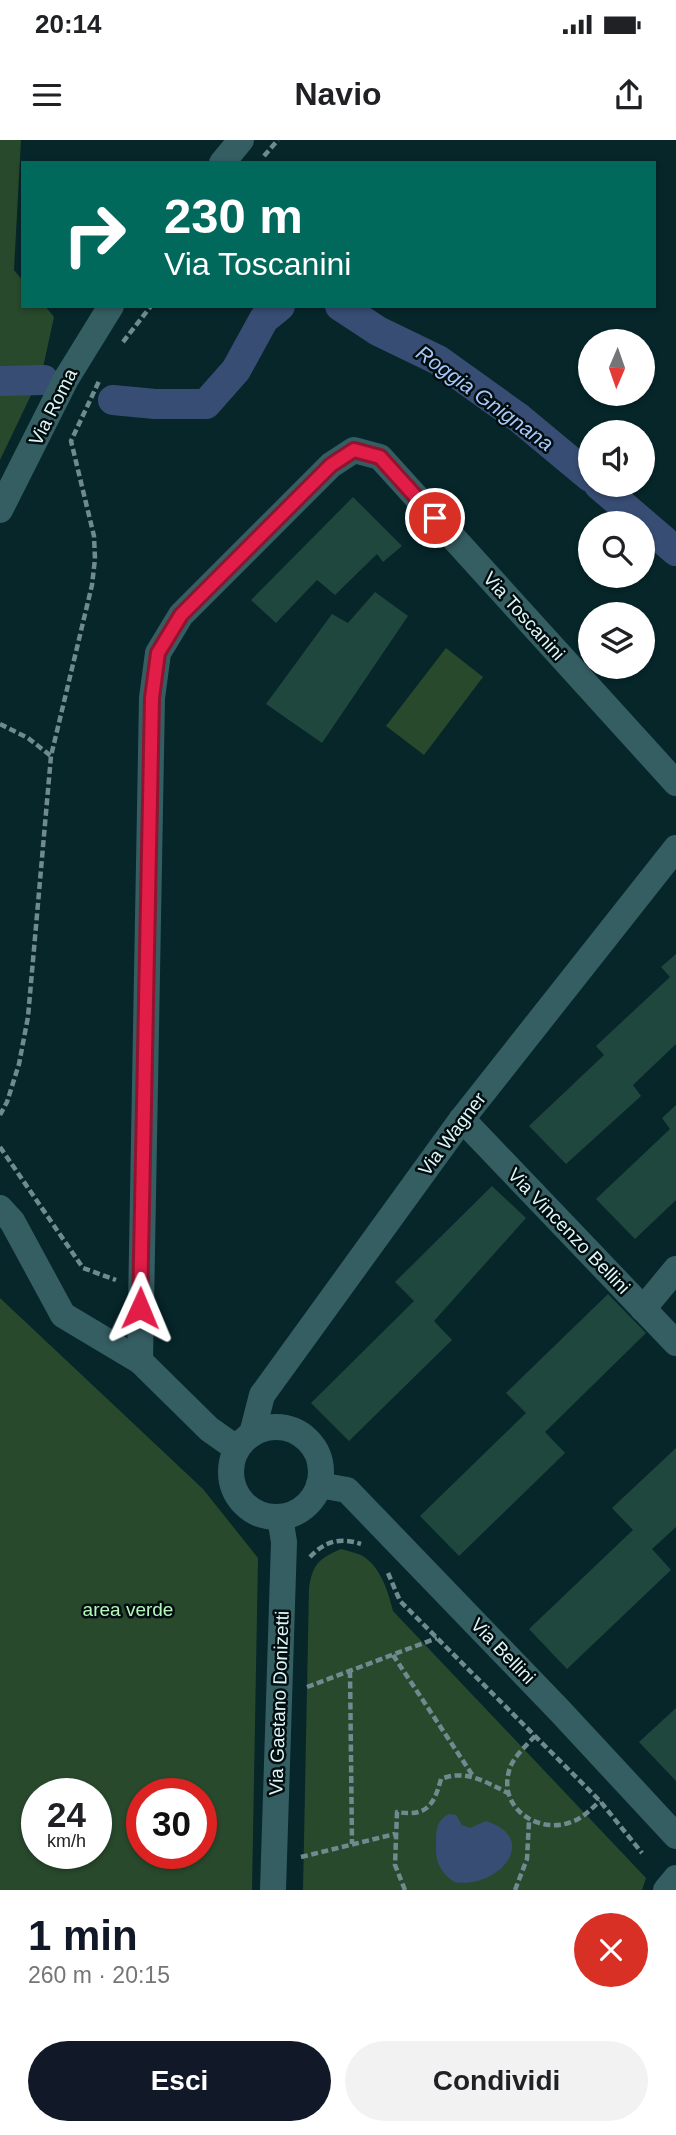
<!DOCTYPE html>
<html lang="it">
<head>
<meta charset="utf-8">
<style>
  body { margin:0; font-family:Helvetica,sans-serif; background:#f2f2f2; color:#202124; height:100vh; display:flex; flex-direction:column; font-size:26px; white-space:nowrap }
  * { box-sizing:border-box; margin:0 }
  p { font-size:23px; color:#757577 }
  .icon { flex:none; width:38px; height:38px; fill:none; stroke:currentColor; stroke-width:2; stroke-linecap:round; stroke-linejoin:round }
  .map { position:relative; height:1750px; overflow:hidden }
  .drawer { display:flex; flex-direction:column; background:#fff; flex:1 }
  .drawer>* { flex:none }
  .guide { position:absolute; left:21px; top:21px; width:635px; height:147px; border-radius:0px; box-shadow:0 2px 5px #0004; background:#00695c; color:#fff; overflow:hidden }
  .needle { width:46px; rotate:182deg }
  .buttons { position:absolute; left:578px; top:189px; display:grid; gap:14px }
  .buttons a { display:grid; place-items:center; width:77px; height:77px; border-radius:50%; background:#fff; box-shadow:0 2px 5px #0004; font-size:35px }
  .speed { position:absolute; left:21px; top:1638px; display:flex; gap:14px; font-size:35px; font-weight:700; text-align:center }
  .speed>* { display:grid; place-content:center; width:91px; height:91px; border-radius:50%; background:#fff; box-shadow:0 2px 5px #0004; line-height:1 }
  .speed small { font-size:18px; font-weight:400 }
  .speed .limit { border:10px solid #d22; background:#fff; color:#111 }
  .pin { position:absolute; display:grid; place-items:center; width:60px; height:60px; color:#fff; margin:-30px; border:4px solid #fff; border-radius:50%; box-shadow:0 2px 7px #0007 }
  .me { position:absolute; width:77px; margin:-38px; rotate:1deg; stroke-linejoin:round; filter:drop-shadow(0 0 5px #0008) }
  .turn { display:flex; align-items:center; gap:24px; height:147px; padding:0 28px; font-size:32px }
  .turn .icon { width:91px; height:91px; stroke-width:2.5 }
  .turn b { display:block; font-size:49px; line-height:60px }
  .round { display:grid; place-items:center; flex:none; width:74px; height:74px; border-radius:37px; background:#f2f2f2 }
  .headline { display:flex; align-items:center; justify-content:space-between; height:119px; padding:0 28px }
  h1 { font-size:42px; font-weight:600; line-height:52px; color:#111827 }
  .button { display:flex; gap:14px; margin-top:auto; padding:14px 28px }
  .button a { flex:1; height:80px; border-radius:42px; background:#111827; color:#fff; font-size:28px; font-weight:600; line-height:80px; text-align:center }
  .button a+a { background:#f2f2f2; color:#202124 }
  .status { display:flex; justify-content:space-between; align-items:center; height:49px; padding:0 35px; background:#fff; direction:ltr }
  .status svg { height:19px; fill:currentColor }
  header { display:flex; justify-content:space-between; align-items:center; height:91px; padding:0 28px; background:#fff; font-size:32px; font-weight:600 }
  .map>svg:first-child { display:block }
</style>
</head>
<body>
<div class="status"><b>20:14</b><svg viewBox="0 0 49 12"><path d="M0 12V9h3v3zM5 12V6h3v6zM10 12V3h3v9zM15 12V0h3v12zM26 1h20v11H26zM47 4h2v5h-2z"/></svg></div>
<header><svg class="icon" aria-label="menu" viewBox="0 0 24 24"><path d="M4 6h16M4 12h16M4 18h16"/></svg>Navio<svg class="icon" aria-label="share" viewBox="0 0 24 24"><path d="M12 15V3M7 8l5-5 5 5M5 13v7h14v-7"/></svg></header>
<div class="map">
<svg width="676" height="1750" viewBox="0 0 676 1750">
  <rect width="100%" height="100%" fill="#06262a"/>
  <g fill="#28492c" fill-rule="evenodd">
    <path d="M0 0H21L14 130 23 141V166H45L54 177 42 232 0 320Z"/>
    <path d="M446 508 483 537 424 615 386 586Z"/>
    <path d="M0 1158 203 1349 258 1418 252 1750H0ZM37 1654H96V1713H37ZM142 1654H201V1713H142Z"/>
    <path d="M341 1409C348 1411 357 1413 363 1416 381 1428 388 1451 393 1471L646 1738 642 1750H303L309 1448C313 1424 318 1419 341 1409Z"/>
  </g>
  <path fill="#384d74" d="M449 1674 456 1675 462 1685 470 1688 486 1681C542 1699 497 1750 454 1742 441 1733 435 1722 436 1706 436 1692 435 1681 449 1674Z"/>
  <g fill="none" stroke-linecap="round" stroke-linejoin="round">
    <g stroke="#384d74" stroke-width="30">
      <path d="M340 166 378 191 438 220 519 278 590 337"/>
      <path d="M0 241 44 240"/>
      <path d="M113 260 155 264H206L236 230 264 179 280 166"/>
      <path d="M599 345 676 411"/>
    </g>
  </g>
  <g fill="#20473d">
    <path d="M353 357 402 406 383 422 377 414 335 455 317 440 276 483 251 460Z"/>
    <path d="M375 452 408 476 322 603 266 564 332 474 348 483Z"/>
    <path d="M676 814V904L633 945 641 956 566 1024 529 986 604 915 596 906 670 837 661 827Z"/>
    <path d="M676 965V1060L635 1099 596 1059 670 989 662 978Z"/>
    <path d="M492 1046 526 1078 434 1181 452 1200 349 1301 311 1263 414 1161 395 1142Z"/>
    <path d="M608 1154 646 1193 545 1292 565 1313 459 1416 420 1376 526 1273 506 1253Z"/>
    <path d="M676 1308V1387L652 1409 671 1430 567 1529 529 1489 633 1390 612 1368Z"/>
    <path d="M676 1568V1641L639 1602Z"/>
  </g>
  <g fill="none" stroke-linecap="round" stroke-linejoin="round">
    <g stroke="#708b8f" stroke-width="4.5" stroke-dasharray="7 3.5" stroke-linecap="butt">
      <path d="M264 16 278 0"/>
      <path d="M123 202 151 166"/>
      <path d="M0 584 28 598 51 616"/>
      <path d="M0 975 7 962 19 924 28 877 51 616 92 445 95 419 94 396 71 301 100 239"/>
      <path d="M0 1007 83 1128 116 1140"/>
      <path d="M310 1417C325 1401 340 1397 361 1404"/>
      <path d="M388 1433 400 1461 600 1661 642 1713"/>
      <path d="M393 1515 473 1636"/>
      <path d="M350 1531 352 1704"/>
      <path d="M307 1547 437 1498"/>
      <path d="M535 1596C526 1606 512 1618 509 1631 498 1669 540 1696 574 1681 584 1677 592 1668 600 1661"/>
      <path d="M301 1717 395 1694"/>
      <path d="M405 1750 395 1725 397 1672C427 1677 434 1665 441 1639 465 1629 486 1642 508 1653"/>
      <path d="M515 1750 527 1719 529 1681"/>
    </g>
    <g stroke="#355e63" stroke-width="26">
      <path d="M222 23 241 0"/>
      <path d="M0 370 66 239 111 166"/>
      <path d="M462 979 676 1203"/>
      <path d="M0 1068 12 1081 63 1175 140 1221 209 1289 236 1308"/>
      <path d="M643 1169 676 1129"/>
      <path d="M140 1221 152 558 158 513 181 475 331 325 354 310 380 317 676 643"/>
      <circle cx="276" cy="1332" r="45"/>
      <path d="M252 1294 262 1255 462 979 676 708"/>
      <path d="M319 1345 347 1350 560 1571 676 1696"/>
      <path d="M273 1750 284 1402 280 1377"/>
      <path d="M666 1750 676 1738"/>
    </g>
  </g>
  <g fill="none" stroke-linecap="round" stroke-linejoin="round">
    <g stroke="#92132f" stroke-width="18">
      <path id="route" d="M140 1168 152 558 158 513 181 475 331 325 354 310 380 317 435 378"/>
    </g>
    <use href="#route" stroke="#e11d48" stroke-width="12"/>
  </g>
  <g text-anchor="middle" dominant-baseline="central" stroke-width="5" stroke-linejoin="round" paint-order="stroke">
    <g font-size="19" fill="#def4f7" stroke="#010e0f">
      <text transform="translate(53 267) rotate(-63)">Via Roma</text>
      <text transform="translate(524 476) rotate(48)">Via Toscanini</text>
      <text transform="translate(452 994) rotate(-53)">Via Wagner</text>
      <text transform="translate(569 1091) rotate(46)">Via Vincenzo Bellini</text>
      <text transform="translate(503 1511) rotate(46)">Via Bellini</text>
      <text transform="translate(279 1563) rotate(-88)">Via Gaetano Donizetti</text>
    </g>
    <g font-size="19" fill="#b8f7be" stroke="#010e0f">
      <text x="128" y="1469">area verde</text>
    </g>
    <g font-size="21" font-style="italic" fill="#a9c6fa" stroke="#010e0f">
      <text transform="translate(485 258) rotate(36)">Roggia Gnignana</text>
    </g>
  </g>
</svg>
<div class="buttons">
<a><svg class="needle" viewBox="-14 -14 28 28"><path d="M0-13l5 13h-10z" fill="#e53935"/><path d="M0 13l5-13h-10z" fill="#757577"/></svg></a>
<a><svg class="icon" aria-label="sound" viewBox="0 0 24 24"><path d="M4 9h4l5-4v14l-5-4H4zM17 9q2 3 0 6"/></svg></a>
<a><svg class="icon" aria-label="search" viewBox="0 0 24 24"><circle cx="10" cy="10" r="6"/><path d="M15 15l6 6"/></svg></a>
<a><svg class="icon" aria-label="layers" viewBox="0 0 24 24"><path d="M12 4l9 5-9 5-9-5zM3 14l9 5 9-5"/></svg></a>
</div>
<div class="speed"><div>24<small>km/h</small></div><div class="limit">30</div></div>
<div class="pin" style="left:435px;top:378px;background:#d93025"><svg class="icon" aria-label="arrive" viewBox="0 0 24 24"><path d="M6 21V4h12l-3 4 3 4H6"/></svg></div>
<svg class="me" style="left:140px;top:1168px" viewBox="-20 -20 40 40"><path d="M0-17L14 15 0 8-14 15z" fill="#e11d48" stroke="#fff" stroke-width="4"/></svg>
<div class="guide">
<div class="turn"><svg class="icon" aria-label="right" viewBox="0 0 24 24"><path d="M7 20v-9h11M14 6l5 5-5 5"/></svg><div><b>230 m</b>Via Toscanini</div></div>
</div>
</div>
<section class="drawer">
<div class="headline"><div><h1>1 min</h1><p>260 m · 20:15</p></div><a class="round" style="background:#d93025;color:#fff"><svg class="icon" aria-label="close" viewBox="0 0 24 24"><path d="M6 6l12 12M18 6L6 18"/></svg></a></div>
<div class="button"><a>Esci</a><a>Condividi</a></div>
</section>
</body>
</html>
